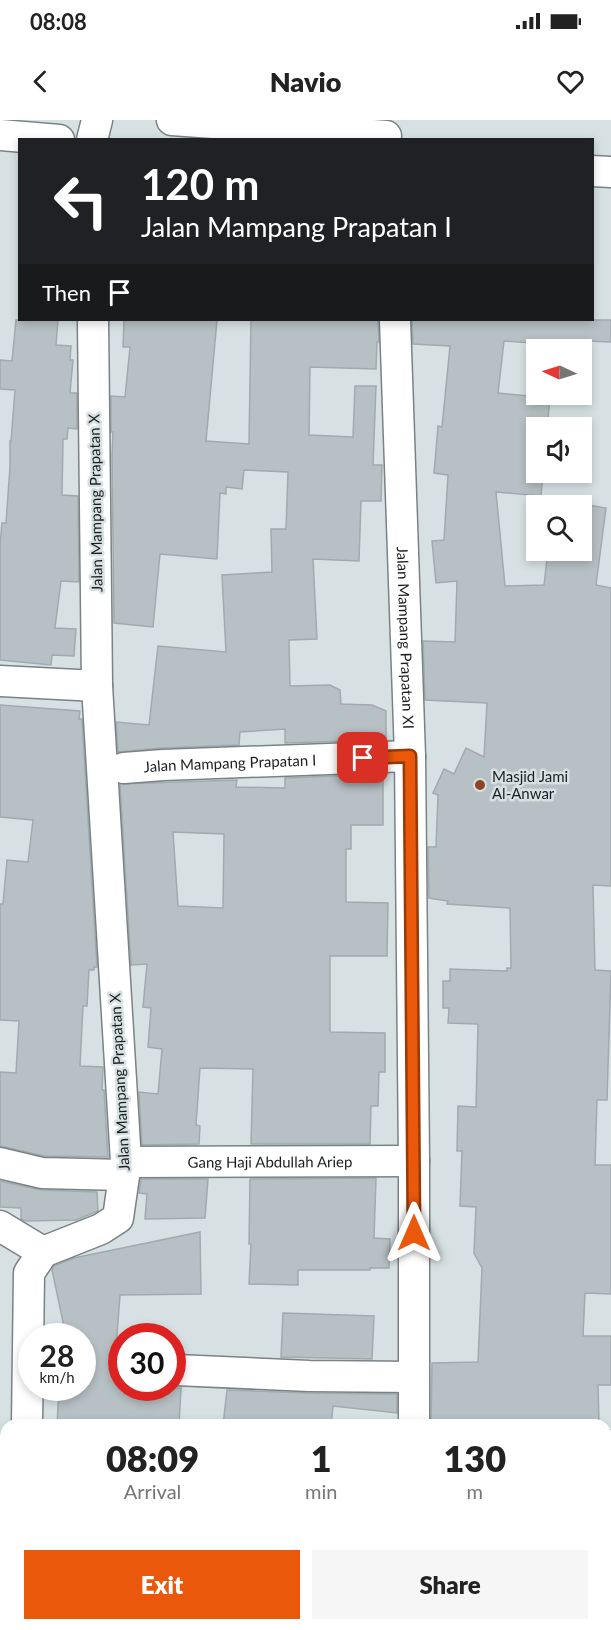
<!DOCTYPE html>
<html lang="en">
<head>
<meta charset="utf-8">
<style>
  body { margin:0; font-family:Lato,sans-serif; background:#f6f6f6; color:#222; height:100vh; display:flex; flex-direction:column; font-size:22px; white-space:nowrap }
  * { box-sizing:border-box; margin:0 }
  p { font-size:20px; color:#767676 }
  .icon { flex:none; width:33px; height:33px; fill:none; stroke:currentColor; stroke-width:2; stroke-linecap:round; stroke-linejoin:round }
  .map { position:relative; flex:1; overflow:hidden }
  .details { position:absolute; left:0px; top:1299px; width:612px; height:212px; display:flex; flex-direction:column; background:#fff; border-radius:18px 18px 0 0; box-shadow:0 3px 9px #0003 }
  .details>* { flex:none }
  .guide { position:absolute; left:18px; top:18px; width:576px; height:183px; border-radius:0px; box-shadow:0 3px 9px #0003; background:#202124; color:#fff; overflow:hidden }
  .needle { width:39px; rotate:274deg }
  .tools { position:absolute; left:526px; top:219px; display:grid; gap:12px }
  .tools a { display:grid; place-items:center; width:66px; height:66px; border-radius:0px; background:#fff; box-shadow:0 3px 9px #0003; font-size:30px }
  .speed { position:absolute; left:18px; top:1203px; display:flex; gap:12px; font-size:30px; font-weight:700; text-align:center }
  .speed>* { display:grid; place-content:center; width:78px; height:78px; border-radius:50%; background:#fff; box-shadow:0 3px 9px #0003; line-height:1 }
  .speed small { font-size:15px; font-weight:400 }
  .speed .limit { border:9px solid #d22; background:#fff; color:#111 }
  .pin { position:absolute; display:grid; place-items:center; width:51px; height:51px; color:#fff; margin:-26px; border-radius:12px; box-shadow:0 3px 9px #0006 }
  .me { position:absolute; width:66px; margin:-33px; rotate:0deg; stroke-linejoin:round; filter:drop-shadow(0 0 4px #0008) }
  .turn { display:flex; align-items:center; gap:21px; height:126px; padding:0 24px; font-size:27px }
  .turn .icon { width:78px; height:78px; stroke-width:2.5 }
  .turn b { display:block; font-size:42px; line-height:51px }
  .then { display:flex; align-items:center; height:57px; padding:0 24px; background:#0003; gap:12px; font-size:22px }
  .eta { display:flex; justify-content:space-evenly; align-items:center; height:102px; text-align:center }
  .eta b { font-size:36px; font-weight:800; line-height:42px }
  .primary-button { display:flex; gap:12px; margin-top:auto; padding:12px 24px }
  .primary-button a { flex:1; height:69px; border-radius:0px; background:#ea580c; color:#fff; font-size:24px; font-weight:800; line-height:69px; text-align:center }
  .primary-button a+a { background:#f6f6f6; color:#222 }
  .status { display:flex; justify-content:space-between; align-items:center; height:42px; padding:0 30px; background:#fff; direction:ltr }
  .status svg { height:16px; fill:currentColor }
  header { display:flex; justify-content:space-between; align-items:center; height:78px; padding:0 24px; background:#fff; font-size:27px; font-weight:800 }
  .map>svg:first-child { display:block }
</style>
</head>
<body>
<div class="status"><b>08:08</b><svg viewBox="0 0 49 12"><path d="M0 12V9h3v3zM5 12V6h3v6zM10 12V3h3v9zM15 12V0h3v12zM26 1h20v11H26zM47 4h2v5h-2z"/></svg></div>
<header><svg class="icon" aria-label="back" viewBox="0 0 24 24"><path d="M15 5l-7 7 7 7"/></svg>Navio<svg class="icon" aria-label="heart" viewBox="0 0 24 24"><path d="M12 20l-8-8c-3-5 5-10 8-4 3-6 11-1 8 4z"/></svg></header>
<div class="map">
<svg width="611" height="1510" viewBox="0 0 611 1510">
  <rect width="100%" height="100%" fill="#d7e1e4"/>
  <g fill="#b7c0c4" stroke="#a1aaad" stroke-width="1.5" fill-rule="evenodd">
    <path d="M16 200H58L56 225 71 226 70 240H73L70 273H77V309L68 308 67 319H63L62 375 78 376 79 462 61 461 55 508 76 509 74 536 52 535 51 545 0 540V425L2 403H6L10 347V321H11L15 270 0 269V240L12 241Z"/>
    <path d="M124 200H217L206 321 249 324 251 200H378L379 222H377L376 249 310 247 309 315 353 317 355 266H376L373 345H382L381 381H361L359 441 313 439 317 519 289 520 290 566 330 565 340 570 341 584 372 585 386 591V620L285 623V609L240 612 239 625 162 628 118 632 116 602 149 605 158 526 226 532 222 455 272 452 271 409H286L288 352 244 350 242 369 226 367V374L220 373 217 439 160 434 153 507 114 503 112 336 113 312H111V276L125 277 130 227H123Z"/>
    <path d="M412 200H611V222L560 220V225L504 221 498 273 550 278 547 308H537V352H543L541 376 496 372 505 466 544 465 548 430H582V384L606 388 596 465 611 468V766L593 765 595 850 611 851 607 980H597L595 1045H611V1174L585 1173 583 1216H611V1265H598L599 1305H431L432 1243 478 1242 482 1148 474 1133 476 1087 460 1086 462 1031H457L458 986 476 987 478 904 448 903 449 888H443V861H450V849L507 851V848H511L510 788 447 784 448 781 429 778 428 727H436L438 675 433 673 444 649 454 654 466 628 484 637 487 583 425 580 423 521 455 522 457 461 436 463 432 421 444 420 448 355 434 353 438 306 442 307 450 226 413 224Z"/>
    <path d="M0 585 80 591 79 599H82L97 847H94V850H89L87 886H83L80 946 103 947 102 970H104L108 1037 44 1036 0 1026V952L16 953 19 901 0 900V784H3L7 740 28 742 33 700 0 697Z"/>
    <path d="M383 654V705H351V729H346V782L388 783 387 836H330V912L385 913V952H379L378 986H371L370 1024H251L253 949 200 948 196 1005 200 1006 199 1024 142 1025 139 972 158 974 162 929 148 927 151 888 143 887 147 844 131 845 120 664 237 660 236 667 285 668V658ZM173 712 224 714 223 788 178 786Z"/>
    <path d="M376 1058 374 1118 390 1119 389 1148H370V1150H298V1165L249 1164 251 1124H249L250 1059Z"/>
    <path d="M141 1059H208L205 1098 145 1099 147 1074 139 1073Z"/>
    <path d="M0 1061 42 1070 97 1072 98 1091 76 1100 26 1101 21 1099V1088L0 1087Z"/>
    <path d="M200 1112 201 1174 120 1175 114 1255 122 1256V1268H181L179 1305H57L59 1268H82V1216H66L52 1150 54 1146 74 1138Z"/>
    <path d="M283 1193 374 1196 372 1239 281 1237Z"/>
    <path d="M227 1270 308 1273 397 1274V1293L333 1286 331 1305H223Z"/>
  </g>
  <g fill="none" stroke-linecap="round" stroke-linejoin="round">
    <g stroke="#7a8286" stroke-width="33">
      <g id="minor">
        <path d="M172 0 386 16"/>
        <path d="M0 15 59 20"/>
        <path d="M92 20 97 0"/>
        <path d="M592 51 611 52"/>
        <path id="s1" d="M395 200 410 636 414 1041V1305"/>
        <path d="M0 561 97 566"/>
        <path id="s2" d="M124 648 163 645 410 636"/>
        <path id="s3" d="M126 1042 414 1041"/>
        <path d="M0 1043 42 1053 124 1055"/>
        <path d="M0 1106 43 1132"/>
        <path d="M176 1250 309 1256 413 1257"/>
        <path d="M27 1305 29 1153 43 1132 101 1109 118 1098 126 1042 97 566 93 200"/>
        <path d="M606 1327 611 1326"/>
        <path d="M417 1504V1510"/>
        <path d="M24 1510V1504"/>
      </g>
    </g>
    <use href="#minor" stroke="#fff" stroke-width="30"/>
  </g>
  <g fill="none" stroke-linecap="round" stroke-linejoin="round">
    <g stroke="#983908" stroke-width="15">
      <path id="route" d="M363 638 410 636 414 1113"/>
    </g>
    <use href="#route" stroke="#ea580c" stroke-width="10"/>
  </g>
  <circle fill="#8e4526" stroke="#d7e1e4" stroke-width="2" cx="480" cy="665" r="6"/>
  <g text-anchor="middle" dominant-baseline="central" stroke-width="5" stroke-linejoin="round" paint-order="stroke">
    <g font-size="15" fill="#1b1e1f" stroke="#d7e1e4">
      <text transform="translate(95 383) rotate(-91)">Jalan Mampang Prapatan X</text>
      <text stroke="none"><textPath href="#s1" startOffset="318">Jalan Mampang Prapatan XI</textPath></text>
      <text stroke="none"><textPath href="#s2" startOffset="106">Jalan Mampang Prapatan I</textPath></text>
      <text transform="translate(119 962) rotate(-93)">Jalan Mampang Prapatan X</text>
      <text stroke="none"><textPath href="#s3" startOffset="144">Gang Haji Abdullah Ariep</textPath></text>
    </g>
    <g font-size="15" fill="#1b1e1f" stroke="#d7e1e4" text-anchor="start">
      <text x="492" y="656">Masjid Jami<tspan x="492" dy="17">Al-Anwar</tspan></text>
    </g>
  </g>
</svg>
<div class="tools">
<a><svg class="needle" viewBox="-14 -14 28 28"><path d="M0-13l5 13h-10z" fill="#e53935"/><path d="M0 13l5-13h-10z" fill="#767676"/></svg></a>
<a><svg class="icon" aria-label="sound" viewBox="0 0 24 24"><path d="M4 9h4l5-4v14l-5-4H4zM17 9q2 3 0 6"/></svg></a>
<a><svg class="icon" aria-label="search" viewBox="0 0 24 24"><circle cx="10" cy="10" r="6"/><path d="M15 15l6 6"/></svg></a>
</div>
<div class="speed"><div>28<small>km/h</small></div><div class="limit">30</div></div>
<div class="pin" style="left:363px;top:638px;background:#d93025"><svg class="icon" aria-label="arrive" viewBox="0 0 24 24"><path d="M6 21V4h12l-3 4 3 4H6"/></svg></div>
<svg class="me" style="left:414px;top:1113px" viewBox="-20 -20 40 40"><path d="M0-17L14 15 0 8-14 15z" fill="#ea580c" stroke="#fff" stroke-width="4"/></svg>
<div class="guide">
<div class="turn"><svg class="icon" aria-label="left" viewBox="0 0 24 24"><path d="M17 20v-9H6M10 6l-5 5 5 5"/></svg><div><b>120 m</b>Jalan Mampang Prapatan I</div></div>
<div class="then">Then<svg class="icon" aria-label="arrive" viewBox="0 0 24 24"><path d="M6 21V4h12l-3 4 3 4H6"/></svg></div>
</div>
<section class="details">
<div class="eta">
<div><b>08:09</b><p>Arrival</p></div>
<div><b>1</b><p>min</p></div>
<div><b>130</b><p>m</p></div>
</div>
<div class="primary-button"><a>Exit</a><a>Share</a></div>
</section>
</div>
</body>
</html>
